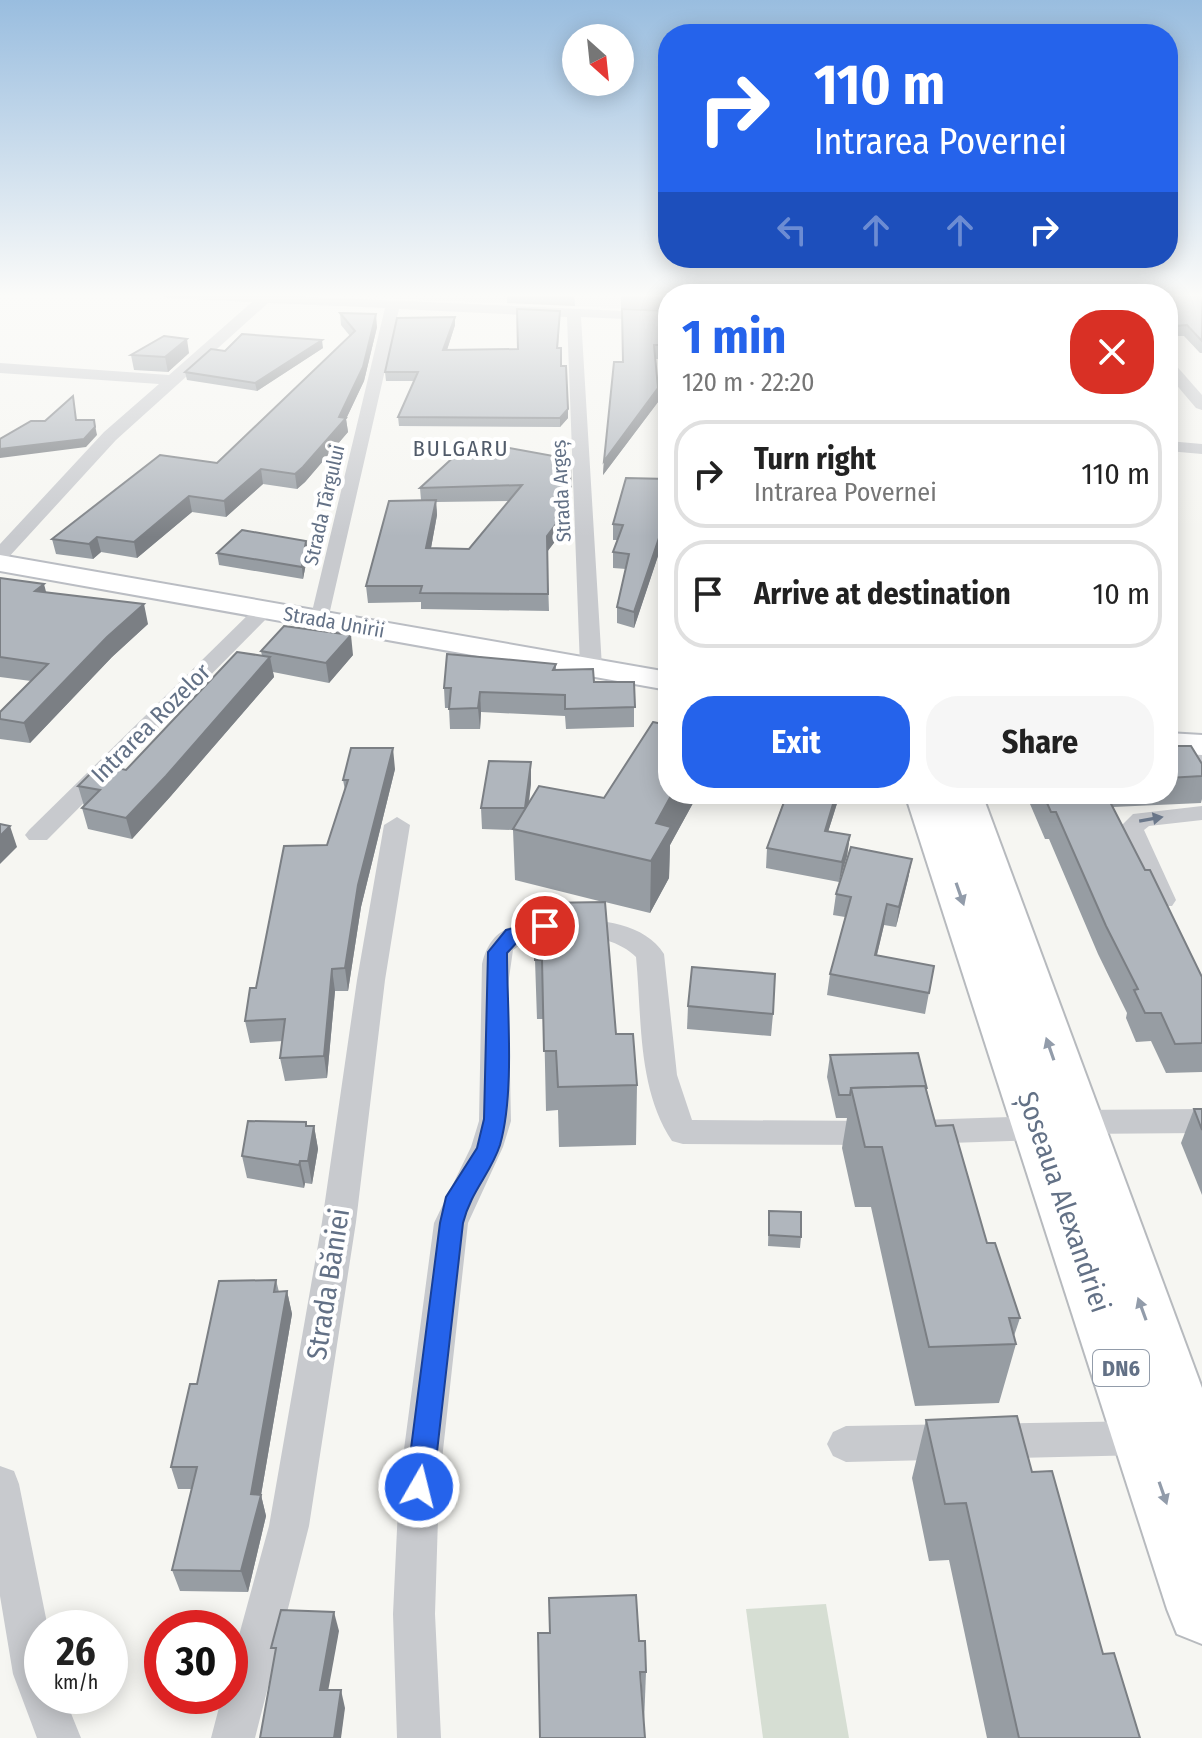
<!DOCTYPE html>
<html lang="en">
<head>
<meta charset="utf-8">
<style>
  body { margin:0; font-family:"Fira Sans Condensed",sans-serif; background:#f6f6f6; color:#222; height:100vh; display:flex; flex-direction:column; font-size:30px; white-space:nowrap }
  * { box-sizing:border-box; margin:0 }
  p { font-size:26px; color:#767676 }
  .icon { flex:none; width:44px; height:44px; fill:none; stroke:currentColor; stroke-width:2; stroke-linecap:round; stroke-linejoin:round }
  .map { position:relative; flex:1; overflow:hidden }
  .details { position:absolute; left:658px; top:284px; width:520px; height:520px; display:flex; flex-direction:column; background:#fff; border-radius:32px; box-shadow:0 4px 20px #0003 }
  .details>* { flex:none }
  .banner { position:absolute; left:658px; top:24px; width:520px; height:244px; border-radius:32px; box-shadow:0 4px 20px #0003; background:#2563eb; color:#fff; overflow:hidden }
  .needle { width:52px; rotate:153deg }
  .buttons { position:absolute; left:562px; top:24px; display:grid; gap:16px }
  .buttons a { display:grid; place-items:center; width:72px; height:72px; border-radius:50%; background:#fff; box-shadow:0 4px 20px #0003; font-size:40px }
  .speed { position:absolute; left:24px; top:1610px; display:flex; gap:16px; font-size:40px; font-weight:700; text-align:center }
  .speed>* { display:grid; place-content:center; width:104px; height:104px; border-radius:50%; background:#fff; box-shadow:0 4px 20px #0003; line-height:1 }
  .speed small { font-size:20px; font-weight:400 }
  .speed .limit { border:12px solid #d22; background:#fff; color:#111 }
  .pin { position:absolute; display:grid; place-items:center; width:68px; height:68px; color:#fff; margin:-34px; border:4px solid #fff; border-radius:50%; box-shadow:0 2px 8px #0007 }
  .me { position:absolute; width:88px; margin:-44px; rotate:8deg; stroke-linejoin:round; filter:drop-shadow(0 0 6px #0008) }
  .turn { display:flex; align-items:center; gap:28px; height:168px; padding:0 24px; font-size:36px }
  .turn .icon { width:104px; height:104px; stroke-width:2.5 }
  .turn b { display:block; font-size:56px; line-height:68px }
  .lanes { display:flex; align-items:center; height:76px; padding:0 24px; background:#0003; justify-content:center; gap:40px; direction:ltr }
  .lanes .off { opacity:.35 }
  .round { display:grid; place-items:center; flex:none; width:84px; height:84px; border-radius:32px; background:#f6f6f6 }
  .headline { display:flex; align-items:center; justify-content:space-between; height:136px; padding:0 24px }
  h1 { font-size:48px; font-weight:700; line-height:60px; color:#2563eb }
  .cta { display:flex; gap:16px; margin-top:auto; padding:16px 24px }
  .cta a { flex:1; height:92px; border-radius:32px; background:#2563eb; color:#fff; font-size:32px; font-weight:700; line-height:92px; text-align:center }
  .cta a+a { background:#f6f6f6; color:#222 }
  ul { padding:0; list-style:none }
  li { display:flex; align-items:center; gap:24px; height:108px; margin:0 16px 12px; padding:0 8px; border:4px solid #e0e0e0; border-radius:32px }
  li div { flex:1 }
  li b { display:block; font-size:30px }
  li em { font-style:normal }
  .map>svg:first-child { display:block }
</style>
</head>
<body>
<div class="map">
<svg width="1202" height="1738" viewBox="0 0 1202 1738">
  <rect width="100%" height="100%" fill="#f6f6f2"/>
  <path fill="#e6e7e6" d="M329 294H748H668V310L327 296Z"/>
  <path fill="#d6ded3" d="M826 1604 849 1738H763L746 1609Z"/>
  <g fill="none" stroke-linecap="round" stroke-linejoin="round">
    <g stroke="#babdc3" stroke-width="4">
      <g id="secondary">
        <path d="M0 555 668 672V690L0 571Z"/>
        <path d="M1168 733 1202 735V755L1168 753Z"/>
      </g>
    </g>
    <g stroke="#b7babe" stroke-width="4">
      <path id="highway" d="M905 794H982L1202 1388V1644L1177 1634 1167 1609Z"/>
    </g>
    <g fill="#c8cace" fill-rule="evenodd">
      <path d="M159 294H251L668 313V321L581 317 602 667 599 672H583L580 667 567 317 399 309 327 624H313L310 620 385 308 268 303 116 440 7 559 0 561V544L104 432 159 384 0 373V363L169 375 252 302 166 298Z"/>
      <path d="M1168 360 1173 362 1202 395V410L1196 408 1168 375Z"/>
      <path d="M1168 441 1202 444V454L1168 451Z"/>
      <path d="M264 604 271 606 274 610 271 614 47 840H29L25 835 29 830 257 606Z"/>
      <path d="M1193 737 1202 740V770L1194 768 1181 744Z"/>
      <path d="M1202 806V820L1149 826 1144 830 1176 900 1172 906H1154L1118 829 1133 814Z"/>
      <path d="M397 817 410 825 385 980 356 1222 309 1526 255 1738H211L222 1696H230V1668L269 1526 322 1222 357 980 384 825Z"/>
      <path d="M553 919C589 918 643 920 664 954L677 1075 692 1120 880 1121 891 1124 896 1133 891 1142 880 1145 683 1144 672 1141C637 1088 642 1018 636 957 609 930 543 927 513 950L508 985 511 1121 503 1147 468 1223 439 1487 435 1614 441 1738H397L393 1614 399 1487 434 1223 471 1147 479 1121 482 964C491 925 517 923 553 919Z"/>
      <path d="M1202 1109V1133L1076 1134 1065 1130 1060 1122 1065 1114 1076 1110Z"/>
      <path d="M1040 1116 1051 1120 1056 1128 1051 1136 1040 1140 919 1144 908 1141 903 1132 908 1123 919 1120Z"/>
      <path d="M1144 1421 1157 1426 1163 1438 1157 1450 1144 1455 846 1462 833 1456 827 1444 833 1432 846 1426Z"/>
      <path d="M0 1466 14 1471 19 1484 48 1628H42V1696H64L81 1738H37L13 1674 0 1596Z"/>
    </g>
    <use href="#secondary" fill="#fff" fill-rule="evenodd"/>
    <use href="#highway" fill="#fff" fill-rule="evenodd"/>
  </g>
  <g fill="#979da3" fill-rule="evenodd">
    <path d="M507 294H574L575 306 507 303Z"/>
    <path d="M621 294H668V310L621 308Z"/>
    <path d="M1132 294H1202V353H1200L1184 336H1172L1168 332V294Z"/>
    <path d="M560 311 558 348 568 418 560 427 399 426 398 417 414 381H386L385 372 455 317V325L447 350 518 349Z"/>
    <path d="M668 311V359H656L658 402 603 475 604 461 622 362Z"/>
    <path d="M340 313 377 327 364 381 346 419 348 432 305 482 297 489 263 484 226 517 192 512 137 558 101 552 93 559 56 554 52 539 217 463 350 336 341 325Z"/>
    <path d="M323 348 257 391 187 380 185 372 225 351Z"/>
    <path d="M189 353 168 372 134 370 131 355Z"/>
    <path d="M471 441 572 519 547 552 549 611 421 609V602L368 603 366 586 421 500 420 488ZM509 501 469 549 431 548 437 515 436 502Z"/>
    <path d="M668 479V544H662L634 628 617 623V607L626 569 613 568V552L618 540H613V524Z"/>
    <path d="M306 541 308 553 303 579 219 565 217 553Z"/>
    <path d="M0 578 148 624 112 657 30 743 0 739V712L31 681 0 677Z"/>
    <path d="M261 651 353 655 329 683 273 672 274 677 170 797 132 839 88 829 82 808 84 806 78 786 126 770 262 656Z"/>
    <path d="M556 664V670L594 682H634V727L566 729 565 716 481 712 480 729H450L449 708H445L444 688Z"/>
    <path d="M1168 746 1202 764V799L1201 803 1113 807 1145 870 1202 977V1072L1166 1073 1151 1041 1136 1042 1126 1018 1127 1013 1098 954 1049 839H1045L1030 804 1031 794H1168Z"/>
    <path d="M395 769 361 907 348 991H335L327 1078 285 1081 280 1058 283 1041 250 1043 245 1021 256 988 327 845 345 790 343 780Z"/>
    <path d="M531 783 529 803 668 794H698L670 845 669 878 650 913 605 902 616 1034 637 1085 636 1145 559 1147 558 1110 546 1111 544 1019H537L535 960 543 915 603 902 515 880 513 830 482 829 481 808Z"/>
    <path d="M759 794H840L828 832 850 835 847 856 839 882 766 868 767 848 784 800 759 796Z"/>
    <path d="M912 859 908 879 896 927 884 925 877 955 934 966 925 1014 827 995 830 974 845 917 833 915 836 894Z"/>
    <path d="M688 1006 773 1014 771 1036 687 1029Z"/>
    <path d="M830 1055 927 1091 936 1126 1020 1318 1014 1336 1016 1344 999 1403 915 1406 871 1207H855L842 1148 847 1118H836L827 1077Z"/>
    <path d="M1194 1109H1202V1195L1181 1143Z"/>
    <path d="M306 1122 307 1126H314L318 1149 312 1184 305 1183 304 1188 247 1178 242 1156Z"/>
    <path d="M769 1211 801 1237 800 1248 768 1246Z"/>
    <path d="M276 1280 279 1292 287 1291 292 1314 261 1495 266 1516 248 1592 180 1591 172 1570 192 1489H178L171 1467 197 1384Z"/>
    <path d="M926 1420 1032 1472 1103 1654 1140 1738H987L949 1560 929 1561 912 1478Z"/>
    <path d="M639 1641 646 1672 644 1724Z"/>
  </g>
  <g fill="#7b7f84">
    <path d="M376 314 377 327 364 381 346 419 348 432 305 482 297 489 295 474Z"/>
    <path d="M455 317V325L444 359 443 350Z"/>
    <path d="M187 339 189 353 168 372 165 357Z"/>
    <path d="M322 340 323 348 257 391 255 383Z"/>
    <path d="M658 388V402L603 475 604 461Z"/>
    <path d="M568 409V418L560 427V418Z"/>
    <path d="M94 420 97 435 86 447 0 458V449Z"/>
    <path d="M261 469 263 484 226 517 224 501Z"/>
    <path d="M189 496 192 512 137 558 134 542Z"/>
    <path d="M436 500 437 515 428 564 426 548Z"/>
    <path d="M571 504 572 519 547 552V536Z"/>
    <path d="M662 529V544L634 628V612Z"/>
    <path d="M97 537 101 552 93 559 89 544Z"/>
    <path d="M306 541 308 553 303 579 302 567Z"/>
    <path d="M44 584 49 603 35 591Z"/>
    <path d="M144 604 148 624 112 657 30 743 24 723 107 637Z"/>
    <path d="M351 635 353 655 329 683 326 663Z"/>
    <path d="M270 657 274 677 170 797 132 839 126 818Z"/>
    <path d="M480 692 481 712 480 729 478 708Z"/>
    <path d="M393 748 395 769 361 907 348 991 345 968 358 885Z"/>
    <path d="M531 762V783L525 830V808Z"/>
    <path d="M672 794H698L670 845 669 878 650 913 651 861 656 823Z"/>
    <path d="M836 794H840L822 851 825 831Z"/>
    <path d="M10 826 17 847 0 864V836Z"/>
    <path d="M850 835 847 856 839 882 842 862Z"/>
    <path d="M912 859 908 879 896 927 899 907Z"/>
    <path d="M887 904 884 925 872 975 875 955Z"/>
    <path d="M332 969 335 991 327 1078 324 1056Z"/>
    <path d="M306 1122 311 1144 314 1126 318 1149 312 1184 308 1161Z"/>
    <path d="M300 1161 305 1183 304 1188 299 1165Z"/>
    <path d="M287 1291 292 1314 261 1495 266 1516 248 1592 241 1571 251 1494Z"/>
    <path d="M334 1612 339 1631 325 1708 320 1690Z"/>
    <path d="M341 1690 345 1708 341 1738H334Z"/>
  </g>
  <g fill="#b0b6bd" stroke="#7b7f84" stroke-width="2">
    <path d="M621 294H700H668V297L621 295Z"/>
    <path d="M1144 294H1202V341L1187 325 1174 326 1168 319V294Z"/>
    <path d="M517 309 560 311 557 348H561V366H566L568 409 560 418 398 417 418 372H385L397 318 455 317 443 350 518 349Z"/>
    <path d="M622 309 668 311V345H654L658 388 604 461 614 362H623Z"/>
    <path d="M340 313 376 314 363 367 339 417 346 418 303 467 295 474 261 469 224 501 189 496 134 542 97 537 89 544 52 539 160 455 217 463 355 331Z"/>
    <path d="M242 334 322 340 255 383 185 372 211 349 225 351Z"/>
    <path d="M164 336 187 339 165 357 131 355Z"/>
    <path d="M73 396 76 420H94L95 427 84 439 0 449V439L31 421H45Z"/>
    <path d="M471 441 570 459 571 504 547 536 548 594 420 593 422 586H366L389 501 436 500 426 548 469 549 522 485 420 488Z"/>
    <path d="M626 478 668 479V529H662L634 612 617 607 629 554 613 552 623 525 613 524Z"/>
    <path d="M242 530 306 541 302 567 217 553Z"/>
    <path d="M0 578 44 584 35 591 144 604 107 637 24 723 0 719V712L48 664 0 657Z"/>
    <path d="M284 626 351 635 326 663 261 651Z"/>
    <path d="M237 652 270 657 166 776 126 818 82 808 100 790 78 786 100 764 126 770Z"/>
    <path d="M447 654 556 664 553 670 593 669 594 682H634L635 707 565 709V695L480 692 478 708 449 709 451 688H444Z"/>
    <path d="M653 722 668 725V794H672L656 823 671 827 651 861 513 829 539 786 604 798Z"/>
    <path d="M1168 746H1191L1202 764V776L1168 778Z"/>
    <path d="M351 748H393L358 885 345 968 332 969 324 1056 280 1058 285 1019 245 1021 250 988H256L284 846 327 845 348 780H343Z"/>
    <path d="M489 761 531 762 525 808H481Z"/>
    <path d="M787 794H836L825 831 850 835 842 862 767 848Z"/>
    <path d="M1043 794H1106L1145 870H1150L1202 977V1043L1175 1044 1161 1013H1145L1134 990 1138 989 1106 926 1056 812H1051Z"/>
    <path d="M0 824 10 826 0 836Z"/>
    <path d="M851 847 912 859 899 907 887 904 875 955 934 966 929 993 830 974 851 897 836 894Z"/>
    <path d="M605 902 616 1034H633L637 1085 558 1087 556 1051H544L542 960H535L534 915H543V903Z"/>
    <path d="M692 967 775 974 773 1014 688 1006Z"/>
    <path d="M918 1053 927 1089 925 1086 851 1088 850 1095H839L830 1055Z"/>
    <path d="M925 1086 936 1126 953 1125 987 1243H995L1020 1318H1009L1016 1344 929 1347 882 1147H865L851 1088Z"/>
    <path d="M1194 1109H1202V1130Z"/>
    <path d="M248 1121 306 1122V1126H314L308 1161H300L299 1165 242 1156Z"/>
    <path d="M769 1211 801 1212V1237L769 1235Z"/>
    <path d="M276 1280 274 1292 287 1291 251 1494 261 1495 241 1571 172 1570 197 1467H171L190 1384H197L219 1281Z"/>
    <path d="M1017 1416 1032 1472 1052 1471 1103 1654 1114 1653 1140 1738H1019L966 1503 945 1504 926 1420Z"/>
    <path d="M636 1595 639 1641H645L646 1672H640L645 1738H540L538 1633H550L549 1598Z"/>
    <path d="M281 1610 334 1612 320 1690H341L334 1738H260L276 1648H271Z"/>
  </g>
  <defs><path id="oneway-solid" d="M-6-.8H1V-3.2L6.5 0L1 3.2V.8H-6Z" transform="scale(2)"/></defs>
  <use fill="#6d7a8d" href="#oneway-solid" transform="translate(1151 819) rotate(-10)"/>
  <g fill="#929caa">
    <use href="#oneway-solid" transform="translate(960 894) rotate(71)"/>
    <use href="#oneway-solid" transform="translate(1050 1049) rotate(-109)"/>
    <use href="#oneway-solid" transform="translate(1142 1309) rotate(-110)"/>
    <use href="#oneway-solid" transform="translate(1163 1493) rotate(71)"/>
  </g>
  <linearGradient id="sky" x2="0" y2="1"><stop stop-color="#99bddf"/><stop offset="0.55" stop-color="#fbfbf9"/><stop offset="1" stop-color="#fbfbf9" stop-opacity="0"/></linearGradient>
  <rect width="1202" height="537" fill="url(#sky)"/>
  <path fill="#2563eb" stroke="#184099" stroke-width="2" d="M545 920 552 922V930L520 939 507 953C507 1010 515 1092 500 1145 491 1173 471 1191 463 1223L433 1487 429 1497 419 1500 410 1497 406 1487 440 1223 446 1197 477 1148 484 1119 488 952 506 930Z"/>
  <g text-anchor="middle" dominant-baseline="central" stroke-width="8" stroke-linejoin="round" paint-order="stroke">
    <g font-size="20" fill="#637186" stroke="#fff">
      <text transform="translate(561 491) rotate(-93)">Strada Argeș</text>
      <text transform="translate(324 505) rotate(-77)">Strada Târgului</text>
      <text transform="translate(334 622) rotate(10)">Strada Unirii</text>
    </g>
    <g font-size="22" letter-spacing="2" fill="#515b6a" stroke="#fff">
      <text x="461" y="448">BULGARU</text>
    </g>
    <rect fill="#fff" stroke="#929caa" stroke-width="2" x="1093" y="1350" width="56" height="36" rx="6"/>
    <g font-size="22" font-weight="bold" fill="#637186">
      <text x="1121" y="1368">DN6</text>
    </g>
    <g font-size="24" fill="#637186" stroke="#fff">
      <text transform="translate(151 723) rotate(-45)">Intrarea Rozelor</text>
    </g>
    <g font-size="28" fill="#637186" stroke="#fff">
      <text transform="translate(1064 1202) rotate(71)">Șoseaua Alexandriei</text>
      <text transform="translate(328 1284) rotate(-81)">Strada Băniei</text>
    </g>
  </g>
</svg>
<div class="buttons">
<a><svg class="needle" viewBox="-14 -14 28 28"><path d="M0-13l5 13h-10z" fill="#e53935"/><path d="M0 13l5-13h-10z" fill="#767676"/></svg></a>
</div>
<div class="speed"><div>26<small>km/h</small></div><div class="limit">30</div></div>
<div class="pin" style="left:545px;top:926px;background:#d93025"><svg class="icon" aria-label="arrive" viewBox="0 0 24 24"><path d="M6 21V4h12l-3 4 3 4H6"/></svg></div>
<svg class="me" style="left:419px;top:1487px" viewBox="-20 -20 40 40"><circle r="17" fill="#2563eb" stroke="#fff" stroke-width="3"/><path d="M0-11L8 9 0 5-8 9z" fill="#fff"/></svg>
<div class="banner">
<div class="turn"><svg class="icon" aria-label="right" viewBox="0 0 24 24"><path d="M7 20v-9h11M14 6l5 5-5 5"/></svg><div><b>110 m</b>Intrarea Povernei</div></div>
<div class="lanes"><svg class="icon off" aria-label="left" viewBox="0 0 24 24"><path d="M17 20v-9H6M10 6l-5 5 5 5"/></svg><svg class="icon off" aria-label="ahead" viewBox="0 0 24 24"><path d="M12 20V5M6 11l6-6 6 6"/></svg><svg class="icon off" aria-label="ahead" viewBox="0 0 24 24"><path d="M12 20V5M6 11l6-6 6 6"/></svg><svg class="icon" aria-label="right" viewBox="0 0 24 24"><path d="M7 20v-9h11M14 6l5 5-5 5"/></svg></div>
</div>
<section class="details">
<div class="headline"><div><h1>1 min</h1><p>120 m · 22:20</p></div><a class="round" style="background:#d93025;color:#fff"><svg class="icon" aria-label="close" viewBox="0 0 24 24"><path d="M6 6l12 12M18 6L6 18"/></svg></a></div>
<ul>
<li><svg class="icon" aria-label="right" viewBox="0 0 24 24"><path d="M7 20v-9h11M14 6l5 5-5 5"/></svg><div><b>Turn right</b><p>Intrarea Povernei</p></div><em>110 m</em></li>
<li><svg class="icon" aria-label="arrive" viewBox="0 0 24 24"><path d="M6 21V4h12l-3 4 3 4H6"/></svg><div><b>Arrive at destination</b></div><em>10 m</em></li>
</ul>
<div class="cta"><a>Exit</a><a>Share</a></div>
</section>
</div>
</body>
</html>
